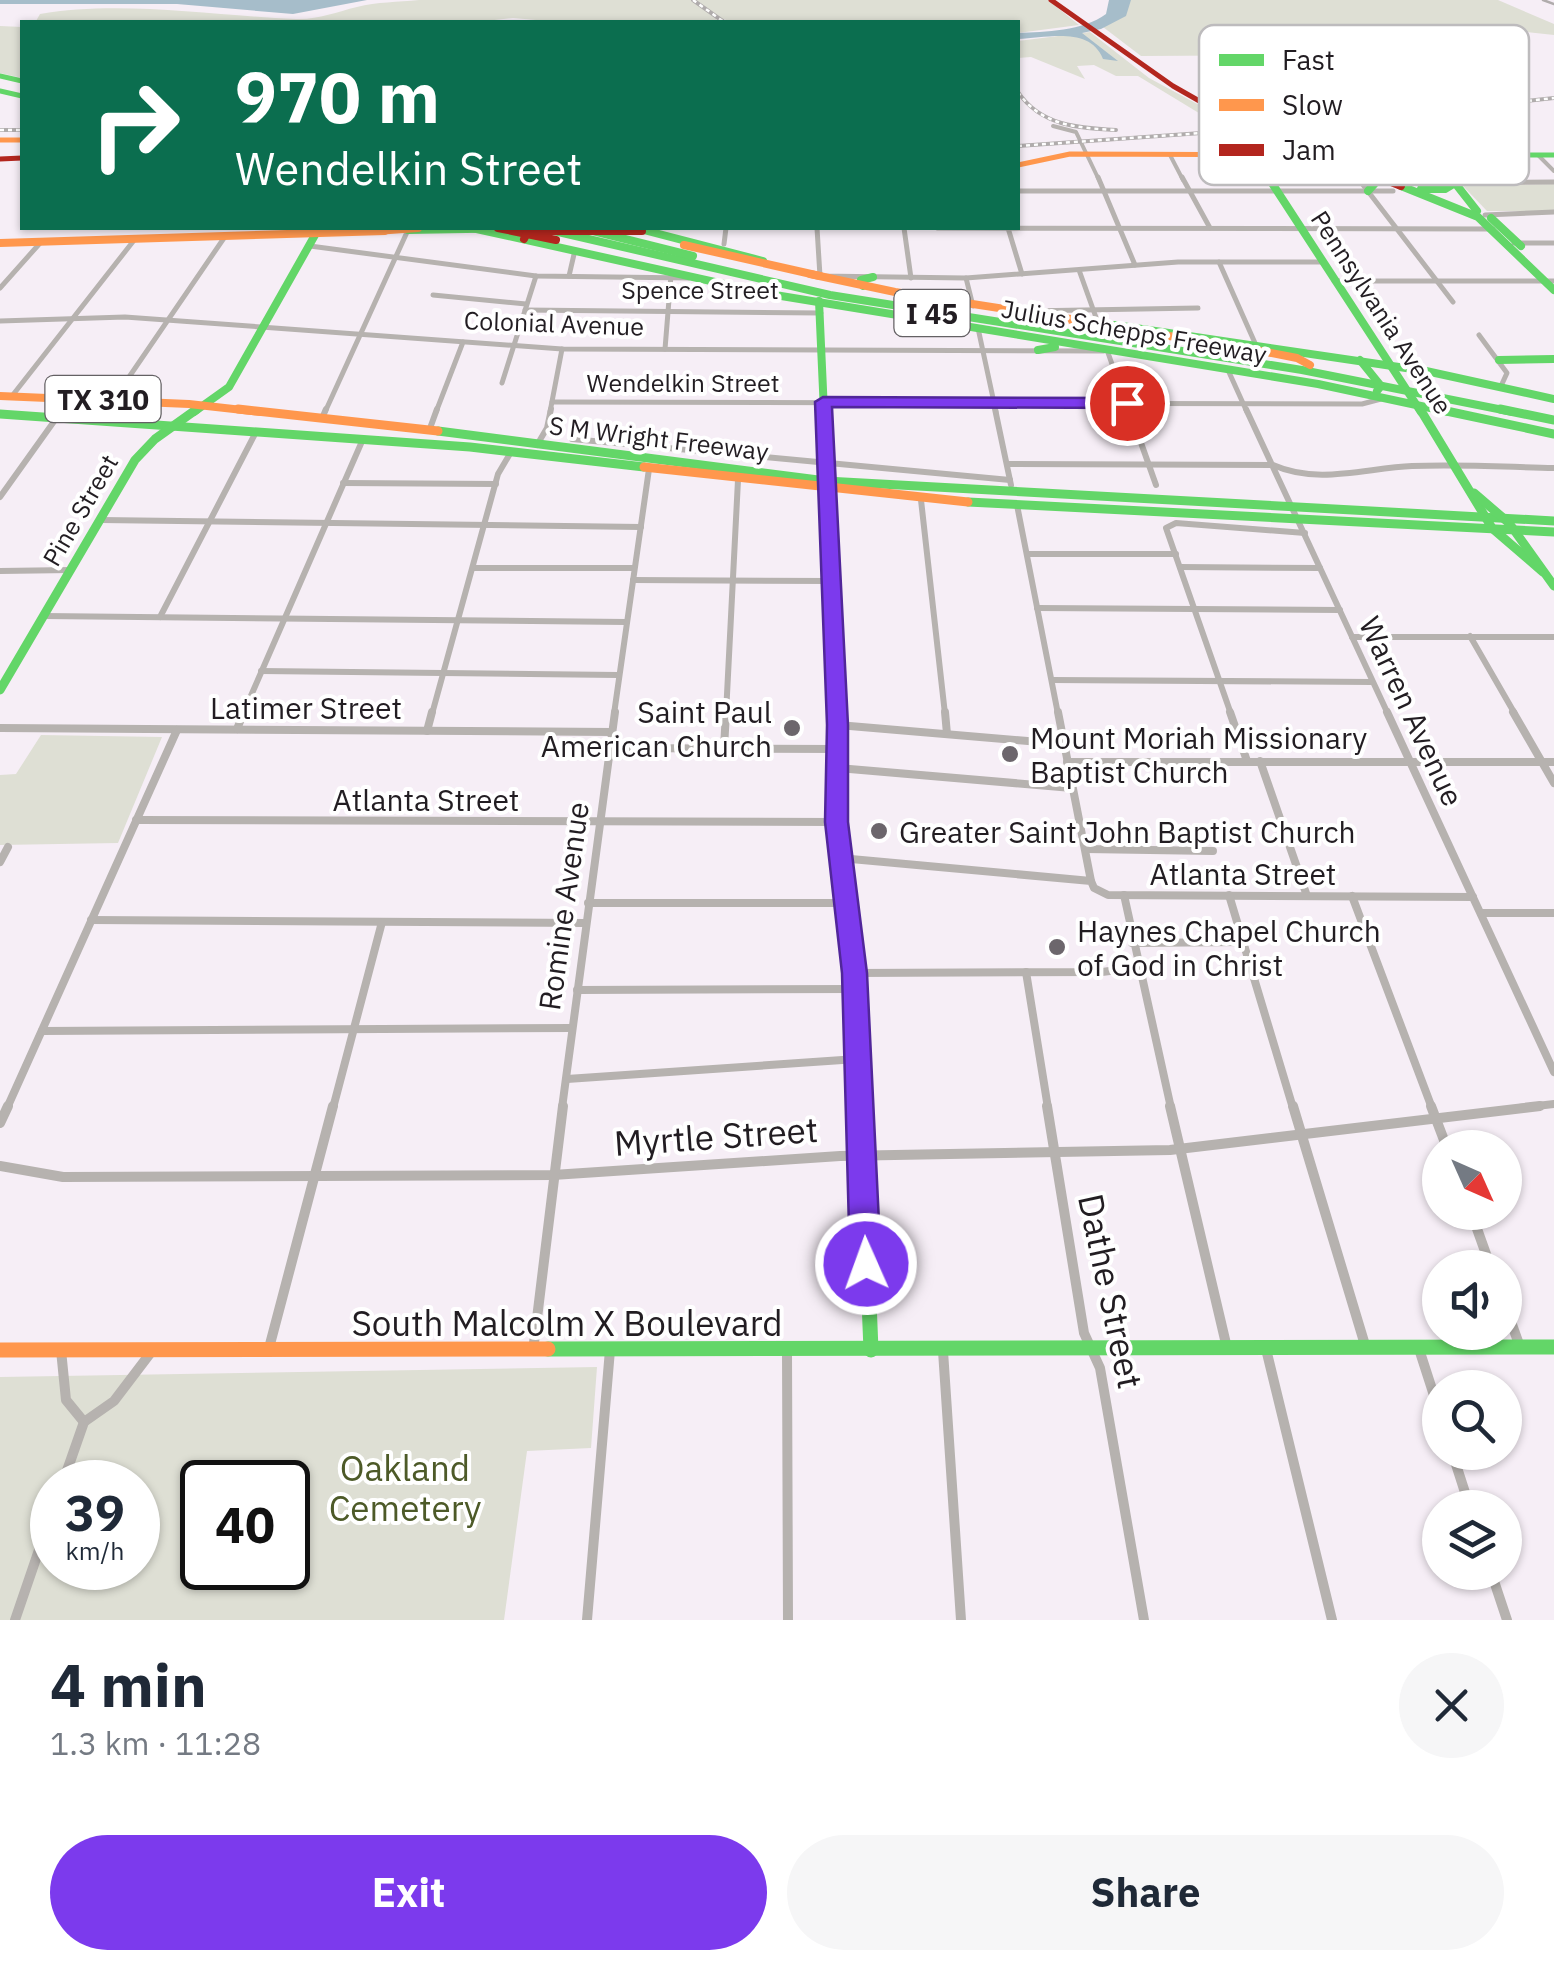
<!DOCTYPE html>
<html lang="en">
<head>
<meta charset="utf-8">
<style>
  body { margin:0; font-family:"IBM Plex Sans",sans-serif; background:#f6f6f7; color:#1f2937; height:100vh; display:flex; flex-direction:column; font-size:38px; white-space:nowrap }
  * { box-sizing:border-box; margin:0 }
  p { font-size:32px; color:#747a83 }
  .icon { flex:none; width:55px; height:55px; fill:none; stroke:currentColor; stroke-width:2; stroke-linecap:round; stroke-linejoin:round }
  .map { position:relative; height:1620px; overflow:hidden }
  .details { display:flex; flex-direction:column; background:#fff; flex:1 }
  .details>* { flex:none }
  .banner { position:absolute; left:20px; top:20px; width:1000px; height:210px; border-radius:0px; box-shadow:0 2px 8px #0004; background:#0b6e4f; color:#fff; overflow:hidden }
  .needle { width:65px; rotate:135deg }
  .controls { position:absolute; left:1422px; top:1130px; display:grid; gap:20px }
  .controls a { display:grid; place-items:center; width:100px; height:100px; border-radius:50%; background:#fff; box-shadow:0 2px 8px #0004; font-size:50px }
  .speed { position:absolute; left:30px; top:1460px; display:flex; gap:20px; font-size:50px; font-weight:700; text-align:center }
  .speed>* { display:grid; place-content:center; width:130px; height:130px; border-radius:50%; background:#fff; box-shadow:0 2px 8px #0004; line-height:1 }
  .speed small { font-size:25px; font-weight:400 }
  .speed .limit { border:5px solid #111; border-radius:15px; background:#fff; color:#111 }
  .pin { position:absolute; display:grid; place-items:center; width:85px; height:85px; color:#fff; margin:-42px; border:5px solid #fff; border-radius:50%; box-shadow:0 2px 10px #0007 }
  .me { position:absolute; width:110px; margin:-55px; rotate:358deg; stroke-linejoin:round; filter:drop-shadow(0 0 8px #0008) }
  .turn { display:flex; align-items:center; gap:35px; height:210px; padding:0 50px; font-size:45px }
  .turn .icon { width:130px; height:130px; stroke-width:2.5 }
  .turn b { display:block; font-size:70px; line-height:85px }
  .round { display:grid; place-items:center; flex:none; width:105px; height:105px; border-radius:52px; background:#f6f6f7 }
  .headline { display:flex; align-items:center; justify-content:space-between; height:170px; padding:0 50px }
  h1 { font-size:60px; font-weight:700; line-height:75px }
  .button { display:flex; gap:20px; margin-top:auto; padding:20px 50px }
  .button a { flex:1; height:115px; border-radius:60px; background:#7c3aed; color:#fff; font-size:40px; font-weight:700; line-height:115px; text-align:center }
  .button a+a { background:#f6f6f7; color:#1f2937 }
  .map>svg:first-child { display:block }
</style>
</head>
<body>
<div class="map">
<svg width="1554" height="1620" viewBox="0 0 1554 1620">
  <rect width="100%" height="100%" fill="#f6eef6"/>
  <g fill="#dedfd4" fill-rule="evenodd">
    <path d="M419 0H1048L1079 25 1018 33V22H730L724 19H716L719 22H559L513 18 477 22 36 21 40 14C122 0 213 16 296 19 317 20 336 12 357 7 377 2 398 2 419 0Z"/>
    <path d="M1125 0H1498L1554 24V35L1517 31 1389 43 1378 35 1350 37 1353 51 1367 69 1361 78 1337 77 1310 55 1141 56 1103 27Z"/>
    <path d="M0 26 22 27V78L0 73Z"/>
    <path d="M1090 32 1149 78 1227 120 1212 121 1138 76H1116L1094 65 1077 66 1085 79 1031 57 1018 58V41Z"/>
    <path d="M1554 184V211H1487L1463 186Z"/>
    <path d="M41 735 162 737 118 843 0 845V775L16 774Z"/>
    <path d="M597 1367 591 1448 527 1451 504 1620H0V1377ZM52 1482H138V1568H52ZM202 1482H288V1568H202Z"/>
  </g>
  <g fill="#a6bdca">
    <path d="M0 0H367L293 14 177 4H0Z"/>
    <path d="M1109 0H1131L1126 16 1101 29 1082 33 1118 61 1103 59C1090 26 1047 38 1018 39V33C1045 32 1083 31 1106 14Z"/>
  </g>
  <g fill="none" stroke-linecap="round" stroke-linejoin="round">
    <g stroke="#b6b2af" stroke-width="4">
      <path d="M1362 76 1452 180"/>
      <path d="M1053 126 1076 132 1099 180"/>
      <path d="M1170 155 1183 180"/>
      <path d="M1538 155 1554 171"/>
      <path d="M1355 174 1359 180"/>
    </g>
    <g stroke="#b6b2af" stroke-width="5">
      <path d="M1098 177 1135 265"/>
      <path d="M1182 177 1210 228"/>
      <path d="M1357 177 1453 302"/>
      <path d="M1450 177 1455 183 1554 182"/>
      <path d="M1018 191H1393"/>
      <path d="M1485 215 1554 212"/>
      <path d="M817 228 820 276 966 278 1178 262H1323"/>
      <path d="M904 228 911 278"/>
      <path d="M937 228 1493 229"/>
      <path d="M1008 228 1022 274"/>
      <path d="M1514 243H1554"/>
      <path d="M724 244 726 228"/>
      <path d="M310 246 536 276 689 278"/>
      <path d="M1219 262 1255 343"/>
      <path d="M1079 270 1098 323"/>
      <path d="M569 276 575 250"/>
      <path d="M966 278 973 306"/>
      <path d="M1334 281H1554"/>
      <path d="M0 288 41 242"/>
      <path d="M433 295 526 304"/>
      <path d="M525 310 821 313"/>
      <path d="M1027 311 1198 308"/>
      <path d="M0 321 125 317 562 349 1104 351"/>
      <path d="M978 328 996 412"/>
      <path d="M1479 335 1507 373 1501 386"/>
      <path d="M665 349 671 275"/>
      <path d="M1107 350 1129 412"/>
      <path d="M1228 370 1247 412"/>
      <path d="M502 383 536 276"/>
      <path d="M12 396 135 239"/>
      <path d="M114 399 224 238"/>
      <path d="M552 402 1362 404 1381 399"/>
      <path d="M325 412 408 230"/>
      <path d="M436 412 463 342"/>
      <path d="M550 412 562 349"/>
    </g>
    <g stroke="#b6b2af" stroke-width="6">
      <path d="M995 409 1011 485"/>
      <path d="M1129 409 1156 485"/>
      <path d="M1246 409 1388 714"/>
      <path d="M323 416 326 409"/>
      <path d="M429 431 437 409"/>
      <path d="M572 439 1010 480"/>
      <path d="M537 445 547 428 551 409"/>
      <path d="M1008 464 1273 465C1318 485 1366 468 1412 466 1460 464 1507 467 1554 468"/>
      <path d="M343 483 496 484"/>
      <path d="M0 497 55 420"/>
      <path d="M921 500 945 714"/>
      <path d="M1017 505 1058 714"/>
      <path d="M101 520 641 527"/>
      <path d="M1027 554H1176"/>
      <path d="M1180 567 1320 568"/>
      <path d="M473 568H634"/>
      <path d="M0 571 71 570"/>
      <path d="M633 580 830 581"/>
      <path d="M1037 608 1340 610"/>
      <path d="M44 616 626 622"/>
      <path d="M160 617 256 432"/>
      <path d="M1470 636 1515 714"/>
      <path d="M1352 637H1554"/>
      <path d="M261 671 618 675"/>
      <path d="M1052 680 1372 682"/>
      <path d="M243 714 363 439"/>
      <path d="M432 714 498 474 511 452"/>
      <path d="M614 714 649 469"/>
      <path d="M726 714 738 480"/>
      <path d="M1231 714 1166 528 1176 523 1305 533"/>
    </g>
    <g stroke="#b6b2af" stroke-width="8">
      <path d="M945 712 947 734"/>
      <path d="M1058 712 1091 881"/>
      <path d="M1230 712 1247 761"/>
      <path d="M1387 712 1554 1072"/>
      <path d="M1513 712 1554 783"/>
      <path d="M838 725 1063 744"/>
      <path d="M0 728 612 732"/>
      <path d="M237 729 244 712"/>
      <path d="M427 731 432 712"/>
      <path d="M610 748 837 749"/>
      <path d="M724 748 726 712"/>
      <path d="M1260 761 1307 896"/>
      <path d="M1067 762H1554"/>
      <path d="M838 768 1072 788"/>
      <path d="M136 820 836 822"/>
      <path d="M1086 849 1213 851"/>
      <path d="M840 858 1091 881 1094 888 1108 895 1473 897"/>
      <path d="M0 862 8 847"/>
      <path d="M1124 895 1171 1108"/>
      <path d="M1229 895 1293 1108"/>
      <path d="M1352 896 1432 1108"/>
      <path d="M588 903H847"/>
      <path d="M1481 913H1554"/>
      <path d="M91 920 585 923"/>
      <path d="M1132 943 1243 942"/>
      <path d="M1026 972 1048 1108"/>
      <path d="M855 973 1102 972 1140 967"/>
      <path d="M577 990 854 989"/>
      <path d="M42 1031 572 1028"/>
      <path d="M567 1079 857 1059"/>
      <path d="M7 1108 177 730"/>
      <path d="M333 1108 382 922"/>
      <path d="M562 1108 615 712"/>
      <path d="M1519 1108 1554 1104"/>
    </g>
    <g stroke="#b6b2af" stroke-width="10">
      <path d="M1047 1106 1084 1333 1100 1368 1144 1620"/>
      <path d="M1170 1106 1227 1348"/>
      <path d="M1293 1106 1365 1345"/>
      <path d="M1431 1106 1447 1148"/>
      <path d="M0 1123 8 1106"/>
      <path d="M0 1166 63 1177 553 1175 840 1156 1170 1150 1540 1106"/>
      <path d="M1471 1212 1491 1268"/>
      <path d="M1505 1305 1520 1347"/>
      <path d="M269 1348 333 1106"/>
      <path d="M1266 1349 1332 1620"/>
      <path d="M1419 1349 1440 1414"/>
      <path d="M61 1350 66 1400 84 1422 114 1401 152 1351"/>
      <path d="M533 1351 563 1106"/>
      <path d="M787 1351 788 1620"/>
      <path d="M943 1351 961 1620"/>
      <path d="M1452 1452 1470 1508"/>
      <path d="M63 1482 84 1422"/>
      <path d="M1491 1572 1507 1620"/>
      <path d="M15 1620 52 1512"/>
      <path d="M587 1620 610 1350"/>
    </g>
    <g stroke="#63d668" stroke-width="5">
      <path d="M0 76 22 81"/>
      <path d="M0 91 22 96"/>
      <path d="M1254 155 1270 180"/>
      <path d="M1328 155H1554"/>
      <path d="M1368 174 1375 180"/>
    </g>
    <g stroke="#63d668" stroke-width="8">
      <path d="M1268 177 1421 412"/>
      <path d="M1455 183 1477 211"/>
      <path d="M1401 186 1478 217 1554 290"/>
      <path d="M1421 189H1445L1455 183"/>
      <path d="M1368 191 1377 181 1372 177"/>
      <path d="M1491 218 1521 246"/>
      <path d="M472 228 769 294 1318 384 1449 412"/>
      <path d="M541 228 830 295 1302 370 1513 412"/>
      <path d="M581 228 693 256"/>
      <path d="M636 228 763 261"/>
      <path d="M408 230 530 228"/>
      <path d="M863 286 861 280 873 277"/>
      <path d="M819 301 824 412"/>
      <path d="M1115 325 1426 371 1554 399"/>
      <path d="M1038 350 1055 347 1054 342"/>
      <path d="M1360 360 1381 386 1377 391"/>
      <path d="M1499 360 1554 359"/>
      <path d="M194 412 229 387 315 235"/>
    </g>
    <g stroke="#63d668" stroke-width="9">
      <path d="M824 409 838 714"/>
      <path d="M1420 409 1492 528 1543 572"/>
      <path d="M1437 409 1554 434"/>
      <path d="M1500 409 1554 420"/>
      <path d="M0 414 470 447 644 467"/>
      <path d="M438 431 826 481 1554 521"/>
      <path d="M1474 493 1509 523 1554 586"/>
      <path d="M968 502 1554 532"/>
      <path d="M0 690 135 460 155 439 197 409"/>
    </g>
    <path stroke="#63d668" stroke-width="12" d="M837 712 836 822 855 973 861 1108"/>
    <g stroke="#63d668" stroke-width="15">
      <path d="M861 1106 871 1350"/>
      <path d="M548 1349 1554 1347"/>
    </g>
    <g stroke="#ff974d" stroke-width="5">
      <path d="M0 140H22"/>
      <path d="M1018 165 1070 154 1310 155"/>
    </g>
    <g stroke="#ff974d" stroke-width="8">
      <path d="M376 231 418 228"/>
      <path d="M0 243 385 231"/>
      <path d="M684 245 820 276"/>
      <path d="M810 274 895 292 1077 320"/>
      <path d="M1066 319 1266 352 1297 358 1310 365"/>
      <path d="M0 396 189 404 261 412"/>
    </g>
    <g stroke="#ff974d" stroke-width="9">
      <path d="M238 409 438 431"/>
      <path d="M644 467 968 502"/>
    </g>
    <path stroke="#ff974d" stroke-width="15" d="M0 1350 548 1349"/>
    <g stroke="#b3261e" stroke-width="5">
      <path d="M1051 0 1173 86 1224 115 1385 180"/>
      <path d="M0 159 22 158"/>
    </g>
    <g stroke="#b3261e" stroke-width="8">
      <path d="M1379 177 1401 186"/>
      <path d="M498 228 556 240"/>
      <path d="M524 239 527 233 537 231H642"/>
    </g>
    <path stroke="#b0acac" stroke-width="2.5" d="M1543 0 1554 4"/>
    <g stroke="#b0acac" stroke-width="4">
      <g id="rail">
        <path d="M693 0 724 22"/>
        <path d="M1018 92C1041 126 1078 128 1116 130"/>
        <path d="M0 130H22"/>
        <path d="M1018 146 1287 127 1554 98"/>
      </g>
    </g>
    <use href="#rail" stroke="#fff" stroke-width="2.5" stroke-dasharray="4" stroke-linecap="butt"/>
  </g>
  <path fill="#7c3aed" stroke="#51269a" stroke-width="2.5" d="M823 397 1127 398 1135 403 1127 408 832 407 848 725V822L867 973 881 1264 876 1274 866 1278 855 1274 850 1264 842 973 825 822 827 725 815 402Z"/>
  <g fill="#6c666c" stroke="#fff" stroke-width="4">
    <circle cx="792" cy="728" r="10"/>
    <circle cx="1010" cy="754" r="10"/>
    <circle cx="879" cy="831" r="10"/>
    <circle cx="1057" cy="947" r="10"/>
  </g>
  <g text-anchor="middle" dominant-baseline="central" stroke-width="8" stroke-linejoin="round" paint-order="stroke">
    <g font-size="25" fill="#221d22" stroke="#fff">
      <text x="700" y="289">Spence Street</text>
      <text transform="translate(1382 312) rotate(57)">Pennsylvania Avenue</text>
      <text transform="translate(554 323) rotate(2)">Colonial Avenue</text>
      <text transform="translate(1134 331) rotate(10)">Julius Schepps Freeway</text>
      <text x="683" y="382">Wendelkin Street</text>
      <text transform="translate(659 438) rotate(7)">S M Wright Freeway</text>
      <text transform="translate(80 510) rotate(-60)">Pine Street</text>
    </g>
    <g fill="#fff" stroke="#646164" stroke-width="2.5">
      <rect x="894.5" y="290" width="75" height="46" rx="8"/>
      <rect x="45.5" y="376" width="115" height="46" rx="8"/>
    </g>
    <g font-size="28" font-weight="bold" fill="#221d22">
      <text x="932" y="313">I 45</text>
      <text x="103" y="399">TX 310</text>
    </g>
    <g font-size="30" fill="#221d22" stroke="#fff">
      <text x="306" y="707">Latimer Street</text>
      <text transform="translate(1412 711) rotate(65)">Warren Avenue</text>
      <text x="426" y="799">Atlanta Street</text>
      <text x="1243" y="873">Atlanta Street</text>
      <text transform="translate(563 906) rotate(-82)">Romine Avenue</text>
    </g>
    <g font-size="30" fill="#221d22" stroke="#fff" text-anchor="start">
      <text x="772" y="711" text-anchor="end">Saint Paul<tspan x="772" dy="34">American Church</tspan></text>
      <text x="1030" y="737">Mount Moriah Missionary<tspan x="1030" dy="34">Baptist Church</tspan></text>
      <text x="899" y="831">Greater Saint John Baptist Church</text>
      <text x="1077" y="930">Haynes Chapel Church<tspan x="1077" dy="34">of God in Christ</tspan></text>
    </g>
    <g font-size="35" fill="#221d22" stroke="#fff">
      <text transform="translate(716 1136) rotate(-4)">Myrtle Street</text>
      <text transform="translate(1111 1291) rotate(78)">Dathe Street</text>
      <text x="567" y="1323">South Malcolm X Boulevard</text>
    </g>
    <g font-size="35" fill="#4d5a28" stroke="#fff">
      <text x="405" y="1468">Oakland<tspan x="405" dy="40">Cemetery</tspan></text>
    </g>
  </g>
  <rect x="1199" y="25" width="330" height="160" rx="15" fill="#fff" stroke="#bdbbbd" stroke-width="2.5"/>
  <rect x="1219" y="54" width="45" height="12" fill="#63d668"/>
  <rect x="1219" y="99" width="45" height="12" fill="#ff974d"/>
  <rect x="1219" y="144" width="45" height="12" fill="#b3261e"/>
  <g font-size="28" fill="#221d22">
    <text x="1282" y="70">Fast</text>
    <text x="1282" y="115">Slow</text>
    <text x="1282" y="160">Jam</text>
  </g>
</svg>
<div class="controls">
<a><svg class="needle" viewBox="-14 -14 28 28"><path d="M0-13l5 13h-10z" fill="#e53935"/><path d="M0 13l5-13h-10z" fill="#747a83"/></svg></a>
<a><svg class="icon" aria-label="sound" viewBox="0 0 24 24"><path d="M4 9h4l5-4v14l-5-4H4zM17 9q2 3 0 6"/></svg></a>
<a><svg class="icon" aria-label="search" viewBox="0 0 24 24"><circle cx="10" cy="10" r="6"/><path d="M15 15l6 6"/></svg></a>
<a><svg class="icon" aria-label="layers" viewBox="0 0 24 24"><path d="M12 4l9 5-9 5-9-5zM3 14l9 5 9-5"/></svg></a>
</div>
<div class="speed"><div>39<small>km/h</small></div><div class="limit">40</div></div>
<div class="pin" style="left:1127px;top:403px;background:#d93025"><svg class="icon" aria-label="arrive" viewBox="0 0 24 24"><path d="M6 21V4h12l-3 4 3 4H6"/></svg></div>
<svg class="me" style="left:866px;top:1264px" viewBox="-20 -20 40 40"><circle r="17" fill="#7c3aed" stroke="#fff" stroke-width="3"/><path d="M0-11L8 9 0 5-8 9z" fill="#fff"/></svg>
<div class="banner">
<div class="turn"><svg class="icon" aria-label="right" viewBox="0 0 24 24"><path d="M7 20v-9h11M14 6l5 5-5 5"/></svg><div><b>970 m</b>Wendelkin Street</div></div>
</div>
</div>
<section class="details">
<div class="headline"><div><h1>4 min</h1><p>1.3 km · 11:28</p></div><a class="round"><svg class="icon" aria-label="close" viewBox="0 0 24 24"><path d="M6 6l12 12M18 6L6 18"/></svg></a></div>
<div class="button"><a>Exit</a><a>Share</a></div>
</section>
</body>
</html>
